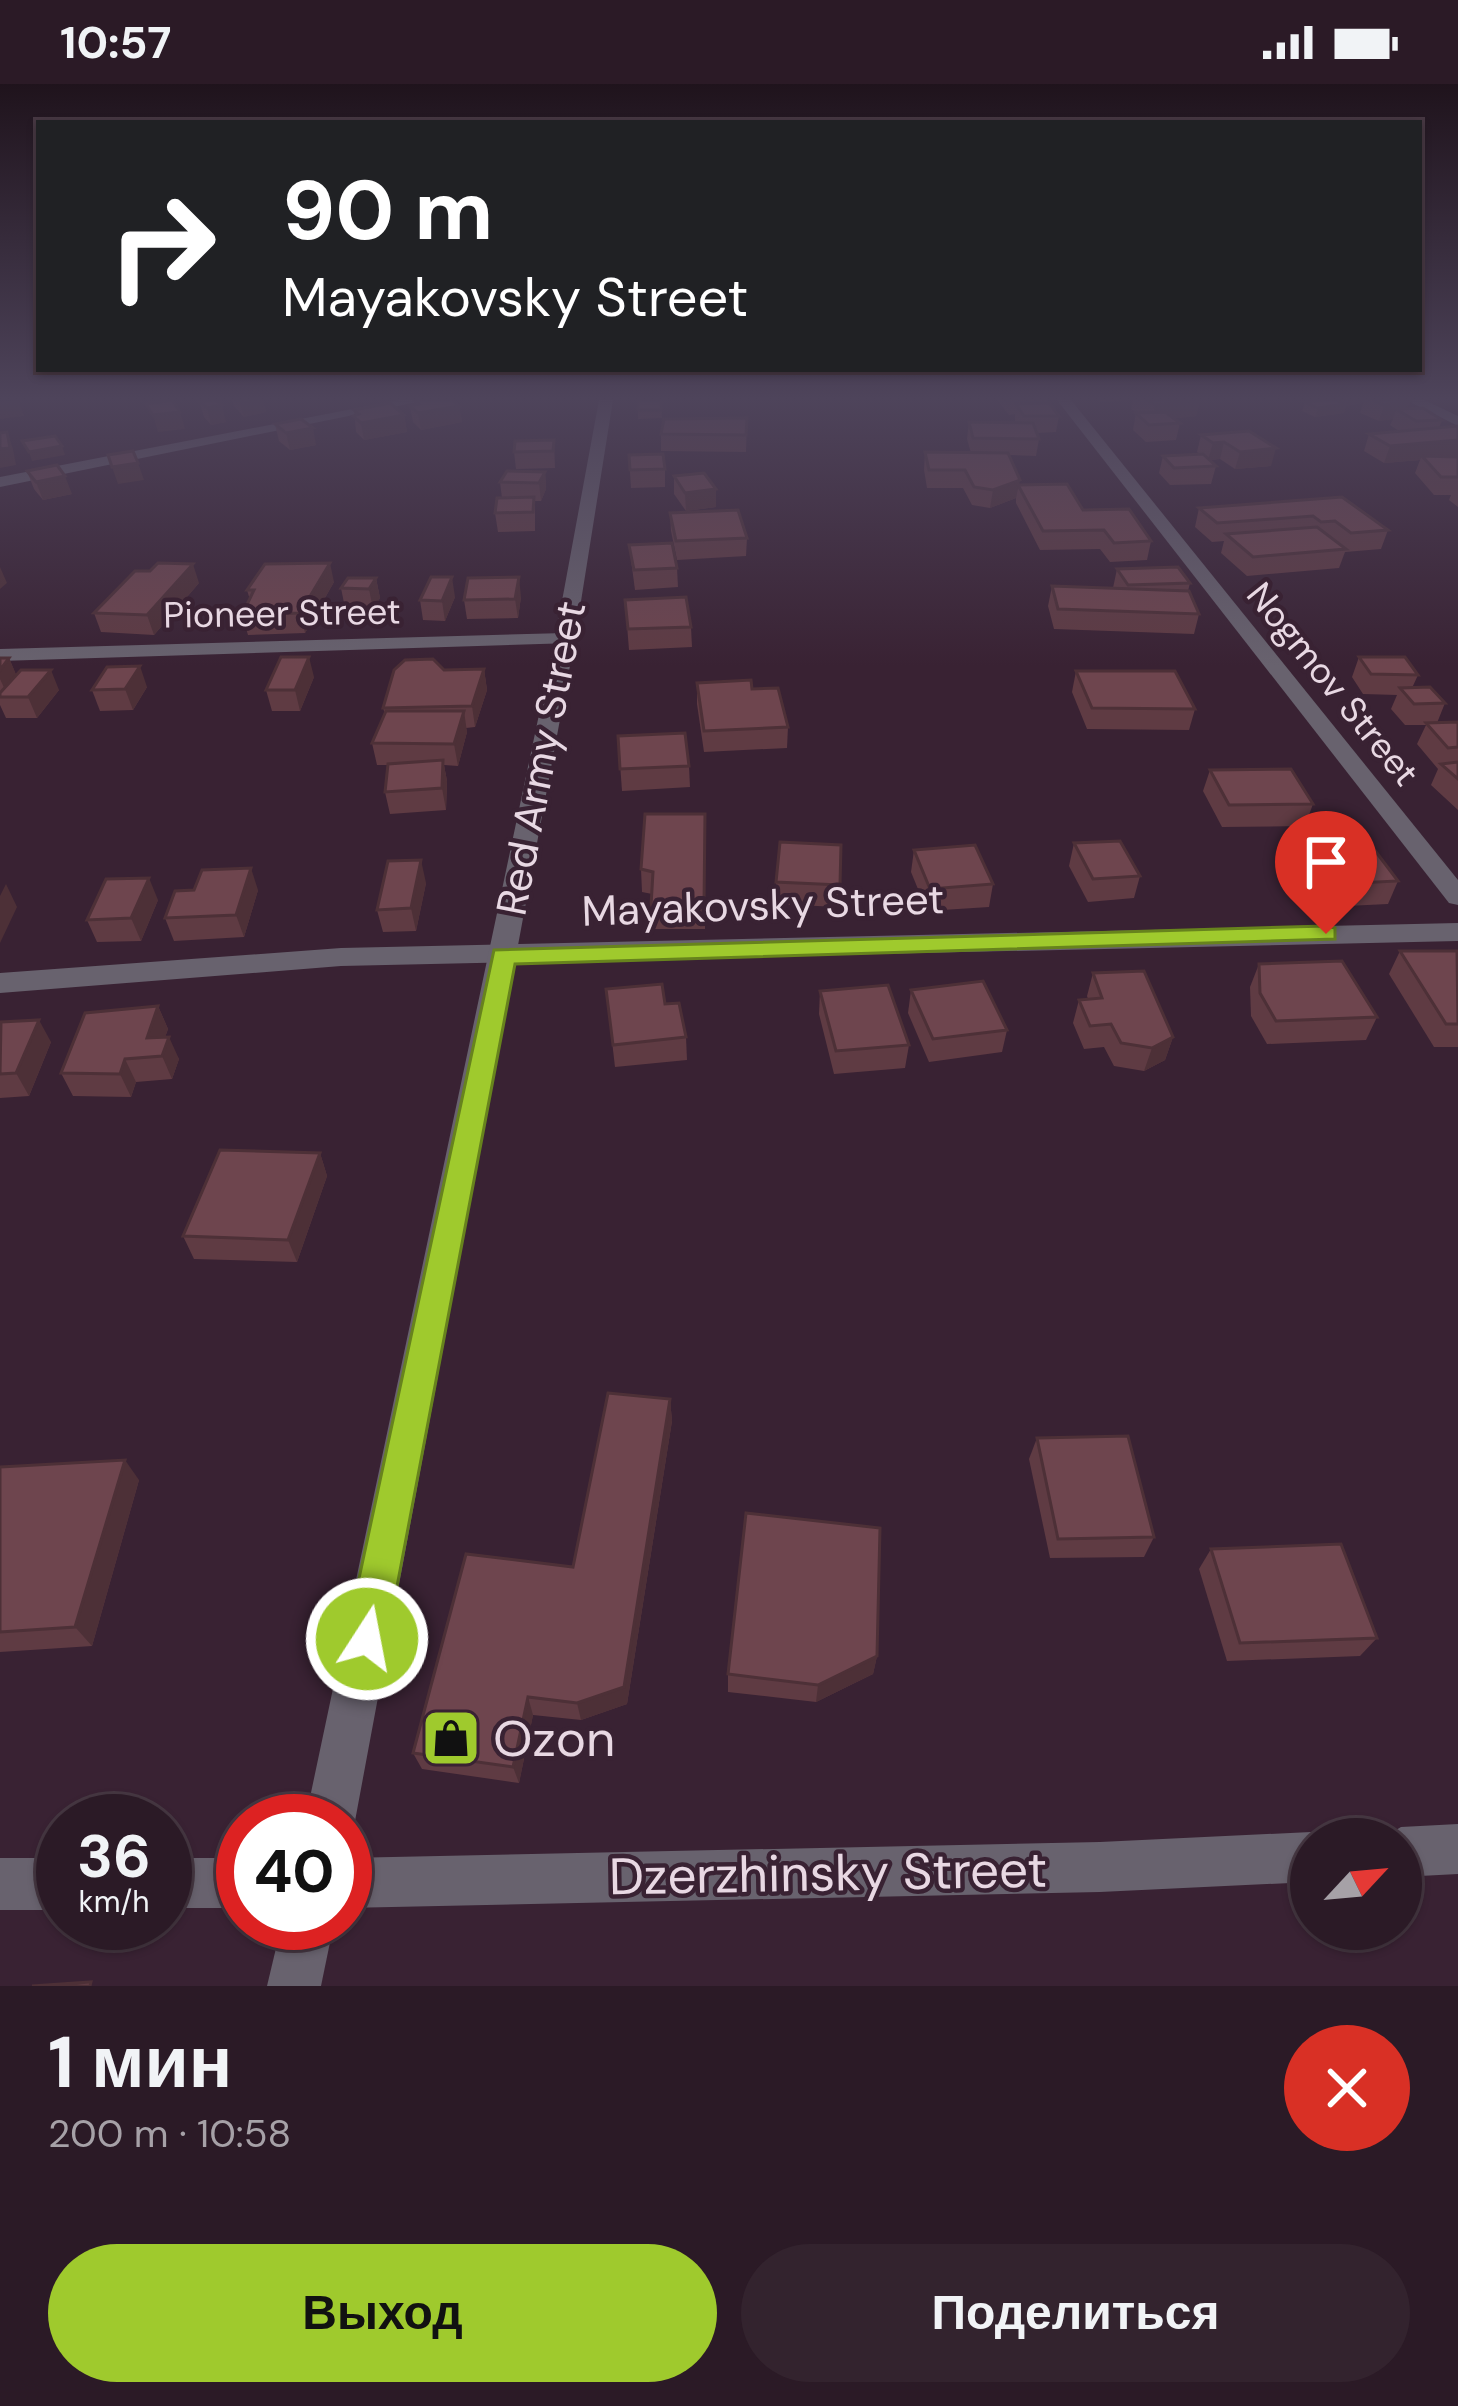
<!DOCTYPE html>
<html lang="ru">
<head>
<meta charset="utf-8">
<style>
  body { margin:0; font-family:"DM Sans",sans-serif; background:#33232e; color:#f1f3f6; height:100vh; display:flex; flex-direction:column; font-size:45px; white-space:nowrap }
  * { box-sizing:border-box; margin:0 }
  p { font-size:39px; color:#a6a1a7 }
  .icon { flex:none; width:66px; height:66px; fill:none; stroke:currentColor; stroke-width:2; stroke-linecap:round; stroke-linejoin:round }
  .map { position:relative; height:1902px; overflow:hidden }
  .side { display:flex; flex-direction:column; background:#2b1a26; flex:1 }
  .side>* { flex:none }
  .top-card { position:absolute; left:36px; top:36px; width:1386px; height:252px; border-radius:0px; box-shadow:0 3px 9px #0004,0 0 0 3px #473843; background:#202124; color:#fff; overflow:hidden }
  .needle { width:78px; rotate:64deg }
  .tools { position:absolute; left:1290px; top:1734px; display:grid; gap:24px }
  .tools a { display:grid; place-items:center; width:132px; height:132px; border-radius:50%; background:#2b1a26; box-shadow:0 3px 9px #0004,0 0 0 3px #473843; font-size:60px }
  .speed { position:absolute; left:36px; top:1710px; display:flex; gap:24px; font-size:60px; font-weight:700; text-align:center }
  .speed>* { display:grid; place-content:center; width:156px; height:156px; border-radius:50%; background:#2b1a26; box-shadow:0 3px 9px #0004,0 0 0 3px #473843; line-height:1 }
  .speed small { font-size:30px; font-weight:400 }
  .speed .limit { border:18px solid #d22; background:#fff; color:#111 }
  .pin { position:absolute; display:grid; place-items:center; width:102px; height:102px; color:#fff; margin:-123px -51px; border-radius:50% 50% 50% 0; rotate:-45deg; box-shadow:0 0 12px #0007 }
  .pin .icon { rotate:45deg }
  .me { position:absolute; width:132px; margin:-66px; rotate:11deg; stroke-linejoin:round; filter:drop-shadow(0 0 9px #0008) }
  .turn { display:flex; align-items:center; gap:42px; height:252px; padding:0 48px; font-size:54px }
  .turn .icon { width:156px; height:156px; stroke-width:2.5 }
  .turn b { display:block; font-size:84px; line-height:102px }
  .round { display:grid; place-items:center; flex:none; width:126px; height:126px; border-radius:63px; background:#33232e }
  .headline { display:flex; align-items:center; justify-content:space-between; height:204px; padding:0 48px }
  h1 { font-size:72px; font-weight:700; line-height:90px }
  .button { display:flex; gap:24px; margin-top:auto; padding:24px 48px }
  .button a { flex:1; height:138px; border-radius:72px; background:#9fca2d; color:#111; font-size:48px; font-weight:700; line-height:138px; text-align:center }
  .button a+a { background:#33232e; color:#f1f3f6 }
  .status { display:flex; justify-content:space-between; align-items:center; height:84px; padding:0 60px; background:#2b1a26; direction:ltr }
  .status svg { height:33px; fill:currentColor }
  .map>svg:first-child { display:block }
</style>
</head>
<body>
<div class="status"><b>10:57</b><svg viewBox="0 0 49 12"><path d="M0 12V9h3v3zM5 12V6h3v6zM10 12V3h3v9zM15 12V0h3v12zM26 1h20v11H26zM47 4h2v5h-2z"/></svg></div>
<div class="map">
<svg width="1458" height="1902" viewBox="0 0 1458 1902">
  <rect width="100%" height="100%" fill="#392233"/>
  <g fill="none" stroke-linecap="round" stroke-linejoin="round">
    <g fill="#68626e" fill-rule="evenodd">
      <path d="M1057 316H1071L1458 796V821L1449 819Z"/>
      <path d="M1406 316H1424L1458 332V342Z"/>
      <path d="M565 549 575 555 572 559 0 577V565Z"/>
      <path d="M1458 839V857L341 882 0 909V889L341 864Z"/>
      <path d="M1458 1740V1790L1401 1793V1755H1381L1401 1743Z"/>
      <path d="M1311 1748 1328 1755H1311V1798L1100 1808 345 1824V1774L1100 1758Z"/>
      <rect x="0" y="1774" width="63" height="52"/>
      <rect x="165" y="1774" width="78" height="50"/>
    </g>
    <g fill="#68626e" fill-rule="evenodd">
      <path d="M399 316H427L0 403V393Z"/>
      <path d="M599 316H613L575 555 355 1737 345 1756V1737H305L555 555Z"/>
      <path d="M282 1839H334L321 1902H267Z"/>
    </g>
  </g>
  <g fill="#5f3b43">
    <path d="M232 316H263L266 328 244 333 234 322Z"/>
    <path d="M414 316 459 322 462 338 421 346 413 338 410 322 415 321Z"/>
    <path d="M638 316H661L662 334 638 335Z"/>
    <path d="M997 316H1047L1046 319 1059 332 1056 348 1037 349 1039 355 1036 372 1009 371 1019 401 1083 426 1151 457 1147 476 1110 478 1100 465 1040 466 1016 419V414L990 424 972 421 963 404H927L924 386 925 368 971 369 967 355 969 338 1015 339V330L1009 331Z"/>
    <path d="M1098 316H1133L1100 318Z"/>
    <path d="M1133 316H1200L1196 332 1174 334 1180 339 1176 356 1146 358 1133 346 1136 329H1138L1131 325Z"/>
    <path d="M1323 316H1408L1410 317 1407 324 1442 336 1439 344 1458 373V423L1449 416 1451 411H1434L1415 389 1420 376 1384 379 1364 367 1369 350 1399 347 1390 341 1393 335 1379 337 1360 329 1363 319 1346 322 1344 329 1315 333 1302 327 1305 318Z"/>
    <path d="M199 317 226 338 211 341 204 333Z"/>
    <path d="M354 326 404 331 407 348 364 356 356 348Z"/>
    <path d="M747 334 746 368 661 367V350Z"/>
    <path d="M275 340 316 361 290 366 279 357Z"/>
    <path d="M1249 347 1271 382 1235 385 1220 375 1209 376 1216 382 1211 400 1170 401 1159 389 1163 372 1200 370 1197 368 1201 351Z"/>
    <path d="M554 356 555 384 516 385 514 368Z"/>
    <path d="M629 371 665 385V403L631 404Z"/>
    <path d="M27 387 72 410 43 416 34 405Z"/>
    <path d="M545 388 546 405 541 417H535V447L498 448 495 429 502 414 500 398Z"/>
    <path d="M674 392 716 405V423L686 427 674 410Z"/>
    <path d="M1342 413 1388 446 1381 465 1345 468 1339 484 1247 492 1221 469 1224 457 1212 458 1195 443 1199 424Z"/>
    <path d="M670 429 747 454 746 472 677 476 671 447Z"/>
    <path d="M629 461 677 484 678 503 635 506Z"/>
    <path d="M1117 485 1190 499 1188 507 1199 530 1194 550 1054 545 1048 522 1052 502 1113 504Z"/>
    <path d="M376 494 380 514 373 525 345 524 341 504Z"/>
    <path d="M334 498 305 549 248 551 242 531 250 516 247 506Z"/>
    <path d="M199 499 154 551 101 548 94 529Z"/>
    <path d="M455 513 445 537 423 536 420 516Z"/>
    <path d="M521 513 518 534 467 535 464 516Z"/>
    <path d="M625 516 691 543 692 563 629 566Z"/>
    <path d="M1359 573 1418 591 1412 604 1445 619 1437 639 1458 638V726L1431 701 1438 685 1417 660 1426 641H1405L1391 625 1397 611 1363 610 1352 593Z"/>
    <path d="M0 574H9L16 591 59 606 37 634H6L0 621Z"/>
    <path d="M484 585 487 606 475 643 466 644 467 648 458 682 444 681 447 697 446 726 390 730 385 708 388 681H377L372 659 385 630 383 624 444 586Z"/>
    <path d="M1076 587 1195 625 1189 646 1087 645 1072 608Z"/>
    <path d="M314 593 300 627H272L266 606Z"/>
    <path d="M697 599 752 605 788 643 787 664 704 668 697 620Z"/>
    <path d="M147 603 133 626 100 627 92 606Z"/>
    <path d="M618 652 689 682 690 703 622 707Z"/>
    <path d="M1210 686 1313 720 1305 742 1222 743 1203 707Z"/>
    <path d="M705 730V845H652V810L642 808 641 785Z"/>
    <path d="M1327 758 1398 797 1388 820 1347 822 1318 780Z"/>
    <path d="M1074 759 1140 792 1134 814 1088 818 1069 782Z"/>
    <path d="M914 766 993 800 989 823 927 827 911 788Z"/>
    <path d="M776 798 840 801 838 823 775 820Z"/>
    <path d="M426 799 416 847 383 848 377 826Z"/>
    <path d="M258 806 244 853 174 857 165 834Z"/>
    <path d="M158 816 141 857 97 858 87 836Z"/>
    <path d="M1400 867 1458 868V963H1434L1389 890Z"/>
    <path d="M1259 880 1377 933 1366 956 1267 960 1251 932 1250 903Z"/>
    <path d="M1093 889 1173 953 1165 976 1144 987 1114 982 1104 963 1084 965 1073 939 1079 916 1088 915 1087 912Z"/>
    <path d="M606 905 665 920 686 953 687 976 615 983Z"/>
    <path d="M911 906 1007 946 1002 968 929 978 908 929Z"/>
    <path d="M820 907 909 961 905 984 834 990 819 930Z"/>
    <path d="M158 922 168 945 165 953 179 975 172 995 136 998 131 1013 73 1012 61 989Z"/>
    <path d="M0 939 51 958 29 1012 0 1014Z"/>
    <path d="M320 1069 327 1092 297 1178 194 1175 183 1152Z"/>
    <path d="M670 1315 672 1337 627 1620 581 1636 533 1631 519 1699 422 1685 413 1669 573 1483Z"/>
    <path d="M1037 1354 1154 1453 1144 1473 1050 1474 1029 1375Z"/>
    <path d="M0 1383 139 1396 92 1562 0 1568Z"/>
    <path d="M1211 1465 1377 1554 1360 1572 1227 1577 1199 1485Z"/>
    <path d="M877 1572 873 1590 816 1618 728 1608V1590Z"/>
  </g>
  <g fill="#4d3037">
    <path d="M19 316 24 332 0 335V318Z"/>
    <path d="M263 316 266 328 244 333 239 317Z"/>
    <path d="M1200 316 1196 332 1152 337 1155 321Z"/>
    <path d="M1348 316H1364L1363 319 1346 322 1344 329 1315 333 1318 324 1346 320Z"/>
    <path d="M1410 317 1405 331 1396 325 1393 335 1379 337 1384 321Z"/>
    <path d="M222 321 226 338 211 341 207 324Z"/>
    <path d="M459 322 462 338 421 346 418 329Z"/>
    <path d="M180 328 185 345 158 348 153 331Z"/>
    <path d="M404 331 407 348 364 356 361 339Z"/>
    <path d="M313 344 316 361 290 366 286 349Z"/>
    <path d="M7 348 13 365 16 381 0 384V365Z"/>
    <path d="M1458 356V372H1422L1420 376 1384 379 1390 362Z"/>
    <path d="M1224 358 1220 375 1208 376 1213 359Z"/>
    <path d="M62 362 65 371 32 377 29 368Z"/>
    <path d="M1276 364 1271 382 1235 385 1240 368Z"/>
    <path d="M138 379 144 396 118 400 112 383Z"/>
    <path d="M545 388 546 405 541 417 539 399Z"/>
    <path d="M65 392 72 410 43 416 36 398Z"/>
    <path d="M1020 396 1016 414 990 424 993 406Z"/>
    <path d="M716 405V423L686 427 685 409Z"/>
    <path d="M330 479 334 498 305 549 300 529Z"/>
    <path d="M193 480 199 499 154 551 147 531Z"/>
    <path d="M0 483 7 499 0 505Z"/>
    <path d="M452 493 455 513 445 537 442 517Z"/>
    <path d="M519 493 521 513 518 534 515 515Z"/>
    <path d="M376 494 380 514 373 525 369 505Z"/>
    <path d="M309 573 314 593 300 627 295 606Z"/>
    <path d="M9 574 18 595 7 610 0 595V586Z"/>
    <path d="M140 582 147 603 133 626 125 605Z"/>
    <path d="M484 585 487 606 475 643 472 622Z"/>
    <path d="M51 586 59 606 37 634 28 613Z"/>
    <path d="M464 627 467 648 458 682 454 660Z"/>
    <path d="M443 676 447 697 446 726 442 704Z"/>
    <path d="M421 776 426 799 416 847 411 824Z"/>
    <path d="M251 784 258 806 244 853 236 831Z"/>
    <path d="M149 794 158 816 141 857 131 834Z"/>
    <path d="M6 800 17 823 0 859V812Z"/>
    <path d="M158 922 168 945 158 973 147 954Z"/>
    <path d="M39 936 51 958 29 1012 16 989Z"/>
    <path d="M169 953 179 975 172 995 162 972Z"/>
    <path d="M1173 953 1165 976 1144 987 1152 964Z"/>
    <path d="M125 975 136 998 131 1013 120 990Z"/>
    <path d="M320 1069 327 1092 297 1178 288 1156Z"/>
    <path d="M670 1315 672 1337 627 1620 581 1636 577 1619Z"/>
    <path d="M125 1376 139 1396 92 1562 75 1543Z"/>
    <path d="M877 1572 873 1590 816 1618 818 1601Z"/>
    <path d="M528 1613 533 1631 519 1699 513 1683Z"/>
  </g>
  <g fill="#6e454e" stroke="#4d3037" stroke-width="3">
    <path d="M172 316 180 328 153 331 146 320Z"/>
    <path d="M216 316 222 321 207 324 199 317Z"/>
    <path d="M414 316H452L459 322 418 329 410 322 419 320Z"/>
    <rect x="638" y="316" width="23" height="10"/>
    <path d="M1147 316H1197L1155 321Z"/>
    <path d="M1323 316H1336L1346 320 1318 324 1305 318Z"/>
    <path d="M1372 316H1408L1410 317 1384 321Z"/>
    <path d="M390 319 404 331 361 339 353 332 359 330 354 326Z"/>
    <path d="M1049 319 1059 332H1024L1016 320Z"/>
    <path d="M1423 324 1442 336 1416 337 1396 325Z"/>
    <path d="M1165 328 1180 339 1149 341 1136 329Z"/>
    <path d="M747 334 746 351 661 350 664 335Z"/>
    <path d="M301 335 313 344 286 349 275 340Z"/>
    <path d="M969 338 1033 339 1039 355 973 354Z"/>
    <path d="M1458 342V356L1390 362 1369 350Z"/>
    <path d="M1249 347 1276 364 1240 368 1224 358 1213 359 1201 351Z"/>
    <path d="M7 348 10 364 0 365V349Z"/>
    <path d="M55 352 62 362 29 368 22 357Z"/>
    <path d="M554 356 553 367 514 368 515 357Z"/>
    <path d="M133 367 138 379 112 383 108 371Z"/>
    <path d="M925 368 1008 369 1020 396 993 406 974 403 965 386H929Z"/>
    <path d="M663 370 665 385 630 386 629 371Z"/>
    <path d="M1203 370 1216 382 1174 384 1163 372Z"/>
    <path d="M1422 372 1458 373V393H1441Z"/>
    <path d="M57 381 65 392 36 398 27 387Z"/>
    <path d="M507 387 545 388 539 399 500 398Z"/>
    <path d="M704 389 716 405 685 409 674 392Z"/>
    <path d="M1067 400 1083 426 1129 425 1151 457 1114 459 1104 446 1043 447 1018 401Z"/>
    <path d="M534 413 533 428 495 429 497 414Z"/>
    <path d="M1342 413 1388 446 1351 449 1335 437 1321 438 1313 432 1217 439 1199 424Z"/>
    <path d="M738 426 747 454 676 457 670 429Z"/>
    <path d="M1317 443 1346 465 1253 473 1226 450Z"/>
    <path d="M672 459 677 484 634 486 629 461Z"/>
    <path d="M158 479 193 480 147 531 94 529 135 487H150Z"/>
    <path d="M330 479 300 529 242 531 254 506H247L265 480Z"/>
    <path d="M1178 483 1190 499 1128 501 1117 485Z"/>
    <path d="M431 493H452L442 517 420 516Z"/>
    <path d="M519 493 515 515 464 516 468 494Z"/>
    <path d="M348 494H376L369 505 341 504Z"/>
    <path d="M1052 502 1189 507 1199 530 1058 525Z"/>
    <path d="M686 513 691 543 628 545 625 516Z"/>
    <path d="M281 573H309L295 606H266Z"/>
    <path d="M1359 573H1405L1418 591 1371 590Z"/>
    <path d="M0 574H9L0 586Z"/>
    <path d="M433 575 444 586 484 585 472 622 383 624 394 586 405 576Z"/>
    <path d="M140 582 125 605 92 606 107 583Z"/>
    <path d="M21 586H51L28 613H0V609Z"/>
    <path d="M1076 587H1175L1195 625 1092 624Z"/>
    <path d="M751 596 752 605 778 604 788 643 704 647 697 599Z"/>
    <path d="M1430 603 1445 619 1414 620 1400 604Z"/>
    <path d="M386 627H464L454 660 372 659Z"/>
    <path d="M1458 638V663L1448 664 1426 639Z"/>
    <path d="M685 649 689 682 620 685 618 652Z"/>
    <path d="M443 676 442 704 385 708 388 680Z"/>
    <path d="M1458 678V695L1441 680Z"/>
    <path d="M1291 685 1313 720 1229 721 1210 686Z"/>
    <path d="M645 730H705L704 822H651L653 788 641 785Z"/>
    <path d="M1367 756 1398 797 1357 799 1327 758Z"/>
    <path d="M1120 757 1140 792 1093 795 1074 759Z"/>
    <path d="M780 758 841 761 840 801 776 798Z"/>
    <path d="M975 761 993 800 930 805 914 766Z"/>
    <path d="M421 776 411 824 377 826 388 777Z"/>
    <path d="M251 784 236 831 165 834 175 807 194 806 202 786Z"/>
    <path d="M149 794 131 834 87 836 106 795Z"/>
    <path d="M1400 867H1457L1458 940H1446Z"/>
    <path d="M1342 877 1377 933 1276 937 1260 909 1259 880Z"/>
    <path d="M1144 887 1173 953 1152 964 1121 959 1111 940 1090 942 1079 916 1102 914 1093 889Z"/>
    <path d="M983 897 1007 946 933 955 911 906Z"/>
    <path d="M662 900 665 920 679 919 686 953 613 961 606 905Z"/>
    <path d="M888 901 909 961 836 967 820 907Z"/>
    <path d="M158 922 147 954 169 953 162 972 125 975 120 990 61 989 85 929Z"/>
    <path d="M39 936 16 989 0 990 1 938Z"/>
    <path d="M220 1066 320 1069 288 1156 183 1152Z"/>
    <path d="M608 1309 670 1315 624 1603 577 1619 528 1613 513 1683 413 1669 466 1470 573 1483Z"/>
    <path d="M1128 1352 1154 1453 1058 1455 1037 1354Z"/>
    <path d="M125 1376 75 1543 0 1548V1383Z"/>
    <path d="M746 1429 880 1444 877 1572 818 1601 728 1590Z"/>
    <path d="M1341 1460 1377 1554 1240 1559 1211 1465Z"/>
    <path d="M91 1898 90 1902H32Z"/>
  </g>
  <linearGradient id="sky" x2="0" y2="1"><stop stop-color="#1f131c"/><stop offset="0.54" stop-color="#4e445b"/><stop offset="1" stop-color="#4e445b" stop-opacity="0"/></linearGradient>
  <rect width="1458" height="582" fill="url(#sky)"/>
  <path fill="#9fca2d" stroke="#67831d" stroke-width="3" d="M1326 842 1335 844V855L515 880 387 1555 381 1569 367 1575 352 1569 346 1555 494 866Z"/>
  <defs>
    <g id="shop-square" transform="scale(3)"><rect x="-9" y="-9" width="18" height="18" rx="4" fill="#9fca2d" stroke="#392233"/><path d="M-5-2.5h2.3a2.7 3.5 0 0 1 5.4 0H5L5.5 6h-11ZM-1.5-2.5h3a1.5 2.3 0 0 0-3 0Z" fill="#111"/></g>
  </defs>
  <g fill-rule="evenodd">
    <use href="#shop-square" x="451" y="1654"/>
  </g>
  <g text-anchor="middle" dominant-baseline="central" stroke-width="9" stroke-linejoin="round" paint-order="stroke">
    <g font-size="36" fill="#e8d8e3" stroke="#392233">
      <text transform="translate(282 529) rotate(-1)">Pioneer Street</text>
      <text transform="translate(1333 600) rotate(51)">Nogmov Street</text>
    </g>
    <g font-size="42" fill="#e8d8e3" stroke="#392233">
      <text transform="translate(541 674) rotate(-79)">Red Army Street</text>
      <text transform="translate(763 821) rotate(-2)">Mayakovsky Street</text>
    </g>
    <g font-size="51" fill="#e8d8e3" stroke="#392233" text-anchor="start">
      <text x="493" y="1654">Ozon</text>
    </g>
    <g font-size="51" fill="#e8d8e3" stroke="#392233">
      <text transform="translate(828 1789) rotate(-1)">Dzerzhinsky Street</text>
    </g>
  </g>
</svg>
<div class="tools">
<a><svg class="needle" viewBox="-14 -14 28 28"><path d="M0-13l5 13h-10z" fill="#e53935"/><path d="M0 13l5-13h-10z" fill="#a6a1a7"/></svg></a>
</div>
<div class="speed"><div>36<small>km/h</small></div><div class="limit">40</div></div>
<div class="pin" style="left:1326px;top:850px;background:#d93025"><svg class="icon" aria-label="arrive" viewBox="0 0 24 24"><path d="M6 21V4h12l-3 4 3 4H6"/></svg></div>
<svg class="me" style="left:367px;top:1555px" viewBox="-20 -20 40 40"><circle r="17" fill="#9fca2d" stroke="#fff" stroke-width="3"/><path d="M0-11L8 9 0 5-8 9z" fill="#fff"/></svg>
<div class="top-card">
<div class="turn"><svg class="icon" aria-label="right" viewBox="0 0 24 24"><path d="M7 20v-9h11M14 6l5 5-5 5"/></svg><div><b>90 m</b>Mayakovsky Street</div></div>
</div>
</div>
<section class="side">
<div class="headline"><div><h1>1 мин</h1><p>200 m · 10:58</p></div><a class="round" style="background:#d93025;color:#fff"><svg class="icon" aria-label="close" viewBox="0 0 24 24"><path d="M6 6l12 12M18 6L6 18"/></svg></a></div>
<div class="button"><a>Выход</a><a>Поделиться</a></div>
</section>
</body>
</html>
